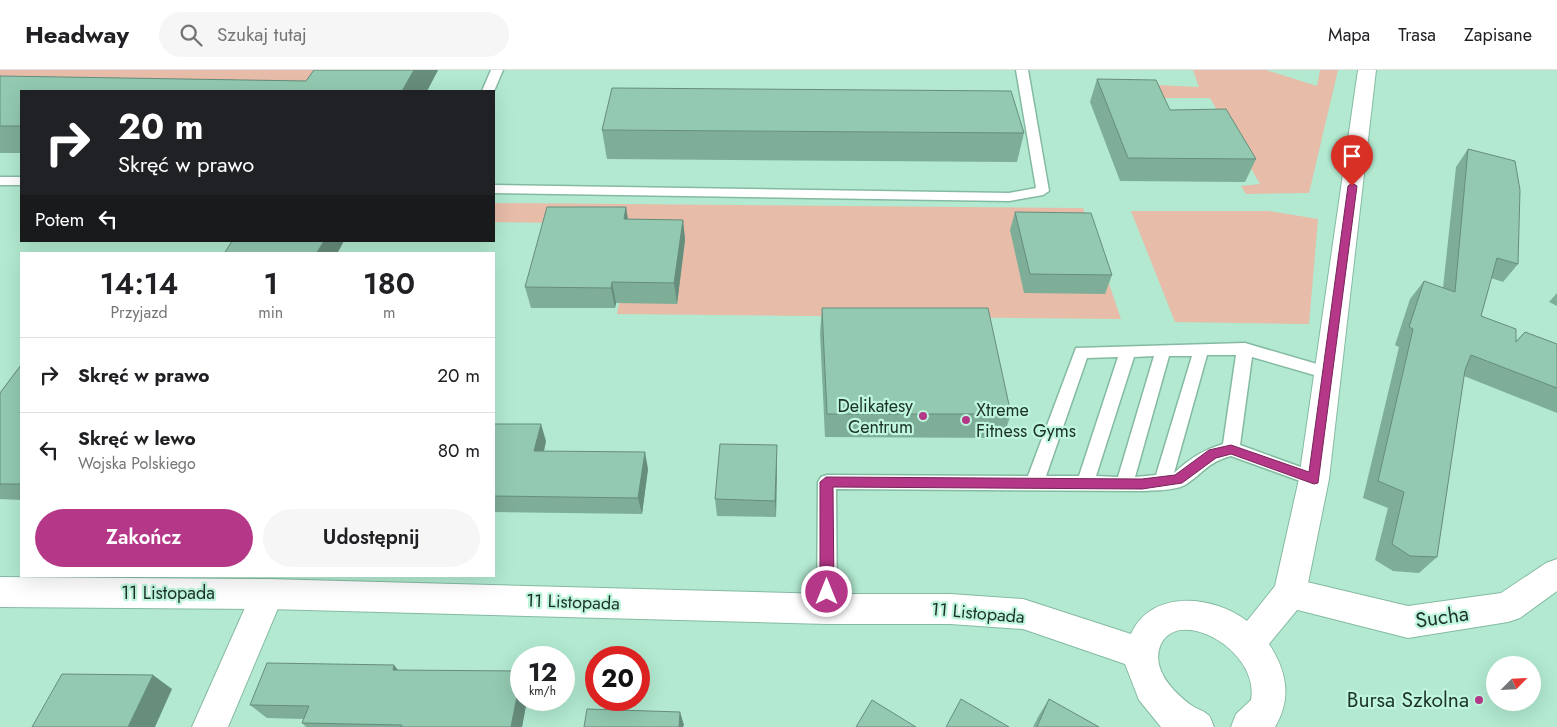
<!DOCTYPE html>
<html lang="pl">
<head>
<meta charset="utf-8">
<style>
  body { margin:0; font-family:Jost,sans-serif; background:#f6f6f6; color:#202124; height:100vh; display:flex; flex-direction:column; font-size:19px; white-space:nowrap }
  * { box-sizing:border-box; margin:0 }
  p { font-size:16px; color:#757577 }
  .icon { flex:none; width:28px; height:28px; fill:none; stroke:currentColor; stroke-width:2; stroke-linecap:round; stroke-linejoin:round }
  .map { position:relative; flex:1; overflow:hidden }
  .drawer { position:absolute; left:20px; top:182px; width:475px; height:325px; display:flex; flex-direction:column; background:#fff; border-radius:0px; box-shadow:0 5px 20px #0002 }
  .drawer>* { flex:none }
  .hud { position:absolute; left:20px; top:20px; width:475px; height:152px; border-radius:0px; box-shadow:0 5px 20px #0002; background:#202124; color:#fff; overflow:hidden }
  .needle { width:32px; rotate:66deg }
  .controls { position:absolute; left:1486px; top:586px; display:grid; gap:10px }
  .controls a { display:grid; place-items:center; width:55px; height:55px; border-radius:50%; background:#fff; box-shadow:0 5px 20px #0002; font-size:25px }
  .speed { position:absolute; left:510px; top:576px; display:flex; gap:10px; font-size:25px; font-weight:700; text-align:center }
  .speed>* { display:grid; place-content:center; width:65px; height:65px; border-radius:50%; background:#fff; box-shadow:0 5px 20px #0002; line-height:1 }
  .speed small { font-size:12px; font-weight:400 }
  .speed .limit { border:8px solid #d22; background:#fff; color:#111 }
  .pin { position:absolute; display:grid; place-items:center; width:42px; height:42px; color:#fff; margin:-51px -21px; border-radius:50% 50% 50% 0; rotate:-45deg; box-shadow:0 0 5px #0007 }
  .pin .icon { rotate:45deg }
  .me { position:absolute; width:55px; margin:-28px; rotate:0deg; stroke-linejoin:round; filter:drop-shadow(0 0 4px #0008) }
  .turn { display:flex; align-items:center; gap:18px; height:105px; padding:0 15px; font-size:22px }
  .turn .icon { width:65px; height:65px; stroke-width:2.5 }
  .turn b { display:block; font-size:35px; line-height:42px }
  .then { display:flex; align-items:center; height:48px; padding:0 15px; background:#0003; gap:10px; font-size:19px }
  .eta { display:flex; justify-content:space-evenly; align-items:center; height:85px; text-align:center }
  .eta b { font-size:30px; font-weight:600; line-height:35px }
  .button { display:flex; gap:10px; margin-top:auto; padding:10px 15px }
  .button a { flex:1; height:58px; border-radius:30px; background:#b53888; color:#fff; font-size:20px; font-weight:600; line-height:58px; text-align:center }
  .button a+a { background:#f6f6f6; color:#202124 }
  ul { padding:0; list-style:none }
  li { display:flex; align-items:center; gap:15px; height:75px; padding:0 15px; border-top:1px solid #e0e0e0 }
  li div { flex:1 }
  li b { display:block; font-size:19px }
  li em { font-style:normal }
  header { display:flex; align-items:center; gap:30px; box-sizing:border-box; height:70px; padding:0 25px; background:#fff; border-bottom:1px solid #e0e0e0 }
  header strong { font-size:24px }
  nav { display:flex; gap:28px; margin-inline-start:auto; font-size:18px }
  .search { width:350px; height:45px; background:#f6f6f6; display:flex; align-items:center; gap:12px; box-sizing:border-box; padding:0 18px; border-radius:28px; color:#757577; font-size:19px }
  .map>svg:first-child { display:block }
</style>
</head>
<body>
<header>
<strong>Headway</strong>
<div class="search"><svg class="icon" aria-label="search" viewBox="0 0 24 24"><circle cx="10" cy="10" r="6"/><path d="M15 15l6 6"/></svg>Szukaj tutaj</div>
<nav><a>Mapa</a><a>Trasa</a><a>Zapisane</a></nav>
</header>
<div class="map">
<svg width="1557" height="657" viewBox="0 0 1557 657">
  <rect width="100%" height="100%" fill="#b2e9d0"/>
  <g fill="#e7bca8">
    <path d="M0 0H340L344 21H21L0 30Z"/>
    <path d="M1193 0H1266L1317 16 1320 0H1338L1309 123 1246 124 1241 116 1260 114 1210 28H1164L1157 15 1199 17Z"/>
    <path d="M494 133 1083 138 1121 249 617 244 634 154 494 152Z"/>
    <path d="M1131 141H1269L1318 149 1309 254 1175 252Z"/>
  </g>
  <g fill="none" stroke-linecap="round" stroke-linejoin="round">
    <g stroke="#85baa2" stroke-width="3">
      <g id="lane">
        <path d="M491 0H503L494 21H482Z"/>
        <path d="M1016 0H1028L1049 121 1043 125 1009 131 494 123V115L1009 123 1036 118Z"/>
        <rect x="0" y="107" width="21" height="8"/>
        <path d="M1245 273 1334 299 1336 303 1334 307 1328 309 1252 287 1240 375 1320 404 1323 409 1320 414 1314 416 1231 386C1206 393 1204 403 1185 415 1174 421 1154 420 1142 421L836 419 837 539 834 545 827 548 820 545 817 539 818 412 821 407 827 405 1028 406 1076 278ZM1207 285H1236L1223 374C1203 380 1189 389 1174 403ZM1154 286 1118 407 1096 406 1134 287ZM1169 286H1192L1156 405 1135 407ZM1118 287 1079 406H1046L1087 288Z"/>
      </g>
    </g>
    <g stroke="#85baa2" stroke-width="2">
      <g id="street">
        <path d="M1557 489V521L1520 548 1508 552 1408 568 1290 538 1278 534 1274 523 1278 512 1290 508 1408 536 1501 523 1546 493Z"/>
        <path d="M268 509 280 513 284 524 228 657H192L256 513Z"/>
      </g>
    </g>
    <g stroke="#85baa2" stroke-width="2">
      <path id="secondary" d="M1358 0H1376L1329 409 1306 523 1302 534 1269 574C1287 602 1292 628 1275 657H1231L1236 644 1251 630C1260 580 1179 536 1161 574 1150 598 1173 622 1191 635 1196 639 1203 640 1207 644 1211 646 1212 653 1214 657H1161L1139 630 1125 594 1023 559 950 554H827L268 539 0 537V507L268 509 827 524H950L1023 529 1131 564C1151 519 1213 525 1247 551L1275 516 1299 409Z"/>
    </g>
    <use href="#lane" fill="#fff" fill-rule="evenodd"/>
    <use href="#street" fill="#fff" fill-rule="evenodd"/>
    <use href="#secondary" fill="#fff" fill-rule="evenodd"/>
  </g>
  <g fill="#7ead98">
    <path d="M314 0H438L427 21H21V83H0V6L306 11Z"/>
    <path d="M1097 9 1170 40 1256 89 1245 112 1120 111 1090 32Z"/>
    <path d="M602 60 1024 63 1017 92 607 89Z"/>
    <path d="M1468 79 1518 194 1503 212 1491 208 1481 246 1516 271 1525 262 1557 274V343L1464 306 1437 487 1419 503 1393 501 1375 490 1388 438 1363 428 1399 277 1395 275 1410 229 1424 211 1443 218 1456 97Z"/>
    <path d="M626 137 628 149 683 150 685 170 677 234 616 233 615 238H531L525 217Z"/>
    <path d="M1015 142 1112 205 1105 224 1024 223 1010 160Z"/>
    <path d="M1557 223V236L1549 232Z"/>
    <path d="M822 238 1011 344 1003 368 825 367 820 263Z"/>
    <path d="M21 295V430L0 429V323Z"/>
    <path d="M494 354 546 371 544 381 648 399 642 444 494 442Z"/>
    <path d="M777 375 776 447 717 446 715 429Z"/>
    <path d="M398 600 521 630H527L522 657H306L302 653 304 649 267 648 250 635Z"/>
    <path d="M1049 629 1099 657H1033L1038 647Z"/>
  </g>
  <g fill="#678d7c">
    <path d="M414 0H438L427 21H402Z"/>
    <path d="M626 137 629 158 624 149Z"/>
    <path d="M683 150 685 170 677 234 674 213Z"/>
    <path d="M324 171H344L337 184H316Z"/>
    <path d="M612 212 616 233 615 238 611 218Z"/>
    <path d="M541 354 546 371 540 398 534 381Z"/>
    <path d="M777 375V393L776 447 775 431Z"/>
    <path d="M645 382 648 399 642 444 638 428Z"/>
    <path d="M394 595 406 610 393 600Z"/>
    <path d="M153 605 172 619 155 657H128Z"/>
    <path d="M521 606V630H527L522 657H511Z"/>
    <path d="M680 642 684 655 683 657H679Z"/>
  </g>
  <g fill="#93c9b1" stroke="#678d7c">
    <path d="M314 0H414L402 21H21V56H0V6L306 11Z"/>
    <path d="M1097 9 1156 10 1170 40 1226 39 1256 89 1128 88Z"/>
    <path d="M612 18 1011 21 1024 63 602 60Z"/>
    <path d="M1468 79 1515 91 1520 120 1518 194 1497 188 1481 246 1516 259V272L1525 262 1557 274V318L1471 285 1465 300 1437 487 1410 486 1392 474 1404 422 1378 411 1413 259 1409 257 1424 211 1455 222Z"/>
    <path d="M547 137H626L624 149 683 150 674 213 612 212 611 218 525 217Z"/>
    <path d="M1015 142 1091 143 1112 205 1030 204Z"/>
    <path d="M232 171H324L316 184H224Z"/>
    <path d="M822 238H988L1011 344H827Z"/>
    <path d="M21 295V414H0V323Z"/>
    <path d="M494 354H541L534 381 645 382 638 428 494 426Z"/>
    <path d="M720 374 777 375 775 431 715 429Z"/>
    <path d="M267 593 394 595 393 600 521 601V606L511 657H401L402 655 302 653 309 636 250 635Z"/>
    <path d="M62 604 153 605 128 657H32Z"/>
    <path d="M961 629 1009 657H946Z"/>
    <path d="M1049 629 1099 657H1037Z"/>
    <path d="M872 630 916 657H856Z"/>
    <path d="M587 639 680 642 679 657H584Z"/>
  </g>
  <path fill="#b53888" stroke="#762458" d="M1352 113 1357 116 1318 413 1314 414 1231 384 1216 388 1182 413 1142 419 833 417 834 522 832 526 827 528 822 526 820 522V412L826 407 1142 409 1175 405 1209 380 1231 375 1309 402 1348 116Z"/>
  <g fill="#b53888" stroke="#bff6dd" stroke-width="2">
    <circle cx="923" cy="346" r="5"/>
    <circle cx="966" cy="350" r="5"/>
    <circle cx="1479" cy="630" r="5"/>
  </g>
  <g text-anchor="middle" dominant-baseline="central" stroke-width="4.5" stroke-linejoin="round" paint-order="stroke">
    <g font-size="18" fill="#1c3229" stroke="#bff6dd" text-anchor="end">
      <text x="913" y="336">Delikatesy<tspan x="913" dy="21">Centrum</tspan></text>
      <text x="976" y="340" text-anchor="start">Xtreme<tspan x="976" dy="21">Fitness Gyms</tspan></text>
    </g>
    <g font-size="18" fill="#1c3229" stroke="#bff6dd">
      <text x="168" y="523">11 Listopada</text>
      <text transform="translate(573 532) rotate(2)">11 Listopada</text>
      <text transform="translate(978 543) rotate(5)">11 Listopada</text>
    </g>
    <g font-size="21" fill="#1c3229" stroke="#bff6dd">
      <text transform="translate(1442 547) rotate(-8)">Sucha</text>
    </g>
    <g font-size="21" fill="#1c3229" stroke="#bff6dd" text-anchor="end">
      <text x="1469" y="630">Bursa Szkolna</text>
    </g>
  </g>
</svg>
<div class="controls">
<a><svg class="needle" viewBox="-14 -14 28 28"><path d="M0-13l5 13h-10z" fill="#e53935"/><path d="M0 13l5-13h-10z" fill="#757577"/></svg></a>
</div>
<div class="speed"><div>12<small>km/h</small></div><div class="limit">20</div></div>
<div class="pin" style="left:1352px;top:116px;background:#d93025"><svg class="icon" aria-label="arrive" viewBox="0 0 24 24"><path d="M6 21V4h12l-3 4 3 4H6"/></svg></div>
<svg class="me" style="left:827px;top:522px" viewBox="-20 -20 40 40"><circle r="17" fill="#b53888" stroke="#fff" stroke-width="3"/><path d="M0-11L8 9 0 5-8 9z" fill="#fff"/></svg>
<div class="hud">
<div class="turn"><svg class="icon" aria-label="right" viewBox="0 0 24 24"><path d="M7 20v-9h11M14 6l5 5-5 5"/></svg><div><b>20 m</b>Skręć w prawo</div></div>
<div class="then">Potem<svg class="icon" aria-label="left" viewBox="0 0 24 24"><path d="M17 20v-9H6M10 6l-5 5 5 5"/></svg></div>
</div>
<section class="drawer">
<div class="eta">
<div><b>14:14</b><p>Przyjazd</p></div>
<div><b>1</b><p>min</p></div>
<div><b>180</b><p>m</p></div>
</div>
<ul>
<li><svg class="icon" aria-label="right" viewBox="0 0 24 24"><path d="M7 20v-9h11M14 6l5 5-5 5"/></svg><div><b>Skręć w prawo</b></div><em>20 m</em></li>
<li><svg class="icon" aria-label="left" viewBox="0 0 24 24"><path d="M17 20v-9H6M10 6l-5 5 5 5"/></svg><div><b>Skręć w lewo</b><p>Wojska Polskiego</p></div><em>80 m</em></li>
</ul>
<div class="button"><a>Zakończ</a><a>Udostępnij</a></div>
</section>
</div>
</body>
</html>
